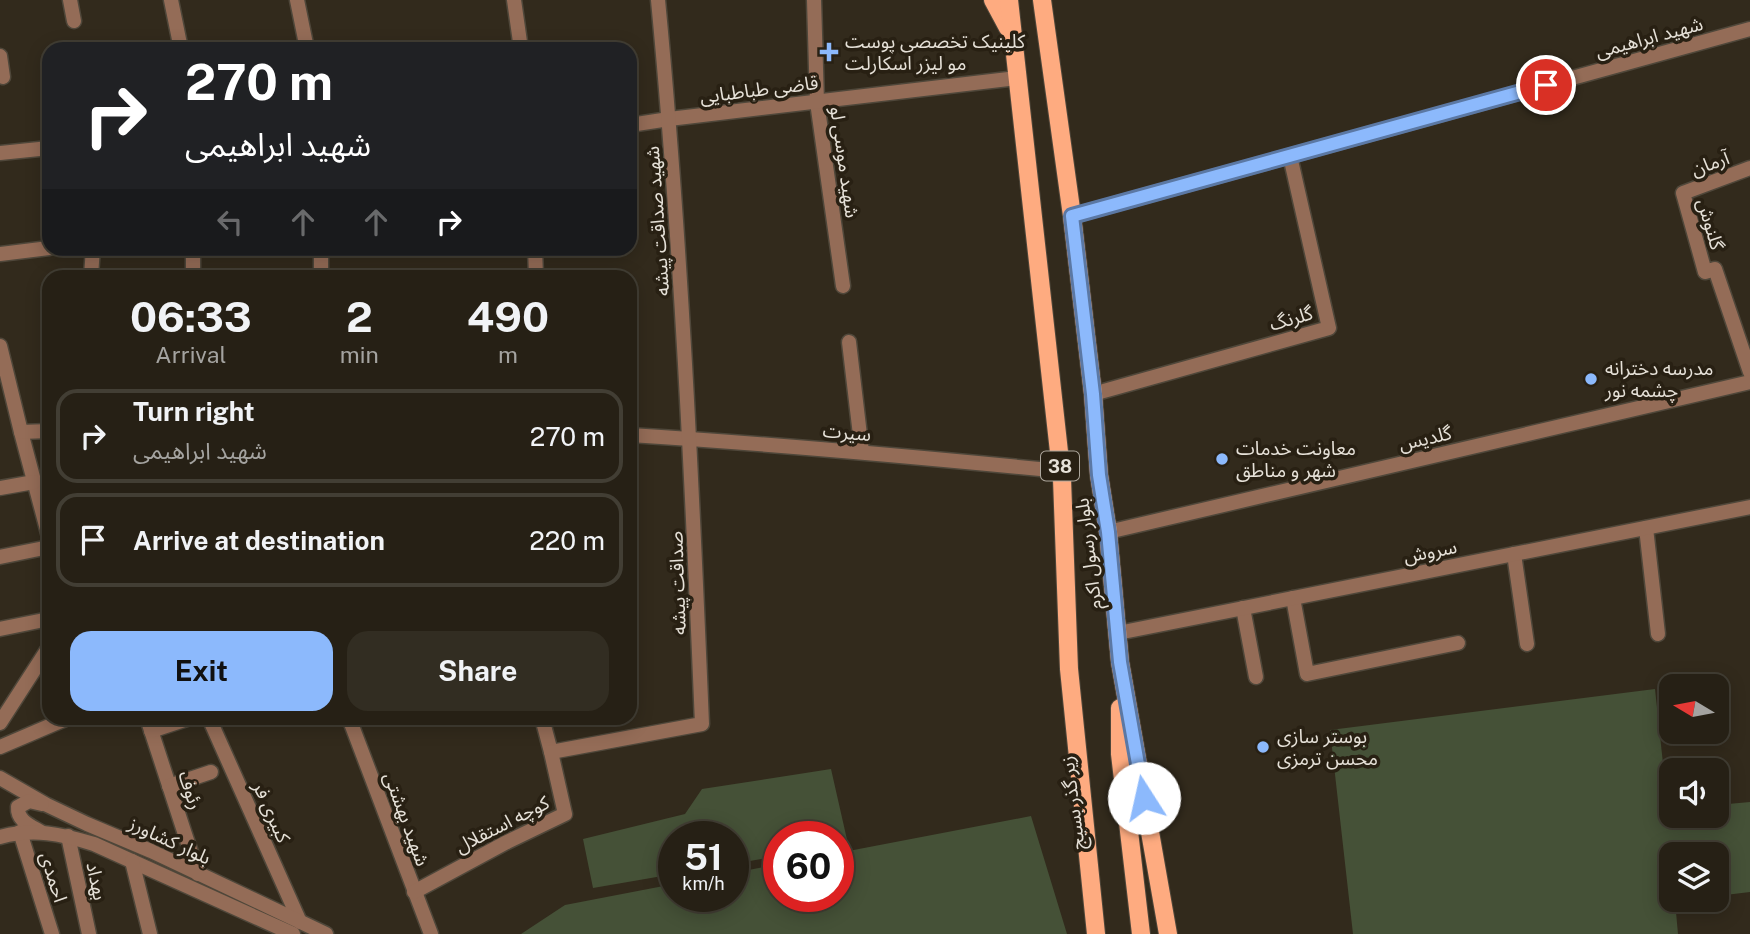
<!DOCTYPE html>
<html lang="en">
<head>
<meta charset="utf-8">
<style>
  body { margin:0; font-family:"Public Sans","Noto Sans Arabic",sans-serif; background:#322d22; color:#f1f3f6; height:100vh; display:flex; flex-direction:column; font-size:26px; white-space:nowrap }
  * { box-sizing:border-box; margin:0 }
  p { font-size:23px; color:#a4a3a0 }
  .icon { flex:none; width:38px; height:38px; fill:none; stroke:currentColor; stroke-width:2; stroke-linecap:round; stroke-linejoin:round }
  .map { position:relative; flex:1; overflow:hidden }
  .sheet { position:absolute; left:42px; top:270px; width:595px; height:455px; display:flex; flex-direction:column; background:#262015; border-radius:21px; box-shadow:0 4px 18px #0003,0 0 0 2px #423e34 }
  .sheet>* { flex:none }
  .top-card { position:absolute; left:42px; top:42px; width:595px; height:214px; border-radius:21px; box-shadow:0 4px 18px #0003,0 0 0 2px #423e34; background:#202124; color:#fff; overflow:hidden }
  .needle { width:46px; rotate:280deg }
  .buttons { position:absolute; left:1659px; top:674px; display:grid; gap:14px }
  .buttons a { display:grid; place-items:center; width:70px; height:70px; border-radius:14px; background:#262015; box-shadow:0 4px 18px #0003,0 0 0 2px #423e34; font-size:35px }
  .speed { position:absolute; left:658px; top:821px; display:flex; gap:14px; font-size:35px; font-weight:700; text-align:center }
  .speed>* { display:grid; place-content:center; width:91px; height:91px; border-radius:50%; background:#262015; box-shadow:0 4px 18px #0003,0 0 0 2px #423e34; line-height:1 }
  .speed small { font-size:18px; font-weight:400 }
  .speed .limit { border:10px solid #d22; background:#fff; color:#111 }
  .pin { position:absolute; display:grid; place-items:center; width:60px; height:60px; color:#fff; margin:-30px; border:4px solid #fff; border-radius:50%; box-shadow:0 2px 7px #0007 }
  .me { position:absolute; width:77px; margin:-38px; rotate:350deg; stroke-linejoin:round; filter:drop-shadow(0 0 5px #0008) }
  .turn { display:flex; align-items:center; gap:24px; height:147px; padding:0 28px; font-size:32px }
  .turn .icon { width:91px; height:91px; stroke-width:2.5 }
  .turn b { display:block; font-size:49px; line-height:60px }
  .lanes { display:flex; align-items:center; height:66px; padding:0 28px; background:#0003; justify-content:center; gap:35px; direction:ltr }
  .lanes .off { opacity:.35 }
  .eta { display:flex; justify-content:space-evenly; align-items:center; height:119px; text-align:center }
  .eta b { font-size:42px; font-weight:700; line-height:49px }
  .action { display:flex; gap:14px; margin-top:auto; padding:14px 28px }
  .action a { flex:1; height:80px; border-radius:21px; background:#8cb9fc; color:#111; font-size:28px; font-weight:700; line-height:80px; text-align:center }
  .action a+a { background:#322d22; color:#f1f3f6 }
  ul { padding:0; list-style:none }
  li { display:flex; align-items:center; gap:21px; height:94px; margin:0 14px 10px; padding:0 14px; border:4px solid #423e34; border-radius:21px }
  li div { flex:1 }
  li b { display:block; font-size:26px }
  li em { font-style:normal }
  .map>svg:first-child { display:block }
</style>
</head>
<body>
<div class="map">
<svg width="1750" height="934" viewBox="0 0 1750 934">
  <rect width="100%" height="100%" fill="#322a1c"/>
  <g fill="#455137">
    <path d="M1655 689 1668 810H1671V816H1717V805L1750 802V892L1717 896V854H1671V900H1684L1675 901 1678 934H1353L1330 730Z"/>
    <path d="M831 769 848 844 838 846V836H779V856L733 864V836H674V874L593 888 583 839 685 814 702 789Z"/>
    <path d="M1031 816 1067 934H521L565 905 674 884V896H733V873L779 864V896H838V853Z"/>
  </g>
  <g fill="none" stroke-linecap="round" stroke-linejoin="round">
    <g stroke="#4f473a" stroke-width="17">
      <g id="minor">
        <path d="M70 0 74 21"/>
        <path d="M171 0 181 49"/>
        <path d="M297 0 307 49"/>
        <path d="M514 0 521 49"/>
        <path d="M814 0 817 102 843 286"/>
        <path d="M0 56 3 77"/>
        <path d="M630 125 669 119 1017 78"/>
        <path d="M0 153 49 148"/>
        <path d="M1750 168 1683 193 1705 272 1715 269 1750 372"/>
        <path d="M1072 216 1750 29"/>
        <path d="M193 248V276"/>
        <path d="M321 248V276"/>
        <path d="M535 248 536 276"/>
        <path d="M0 254 49 248"/>
        <path d="M91 276 93 248"/>
        <path d="M849 342 862 452"/>
        <path d="M0 346 21 432 49 537"/>
        <path d="M1093 394 1329 328 1290 156"/>
        <path d="M21 432 49 431"/>
        <path d="M630 435C774 444 917 457 1061 471"/>
        <path d="M0 488 34 482"/>
        <path d="M1646 528 1658 634"/>
        <path d="M1108 532 1750 382"/>
        <path d="M1514 554 1527 644"/>
        <path d="M0 557 49 547"/>
        <path d="M1293 598 1307 674 1458 643"/>
        <path d="M1243 608 1256 677"/>
        <path d="M0 629 49 619"/>
        <path d="M1118 633 1750 507"/>
        <path d="M147 718 198 874"/>
        <path d="M209 718 300 922"/>
        <path d="M349 718 431 934"/>
        <path d="M542 718 551 752"/>
        <path d="M0 723 49 647"/>
        <path d="M151 731 190 718"/>
        <path d="M0 747 68 718"/>
        <path d="M0 778 47 805 87 824 151 851 326 934"/>
        <path d="M169 786 211 772"/>
        <path d="M20 832 52 934"/>
        <path d="M41 832C31 826 17 821 18 807L29 801 42 804"/>
        <path d="M68 836 89 934"/>
        <path d="M0 837C34 828 61 834 94 844L293 934"/>
        <path d="M132 861 150 934"/>
        <path d="M414 892 507 842 565 814 551 752 702 724C692 483 681 241 658 0"/>
      </g>
    </g>
    <g stroke="#4f473a" stroke-width="20">
      <g id="major">
        <path d="M993 0 1008 28"/>
        <path d="M1009 0 1062 479 1069 669 1096 934"/>
        <path d="M1042 0 1072 216 1093 394 1099 475 1108 532 1120 662 1168 934"/>
        <path d="M1120 708V754L1141 934"/>
      </g>
    </g>
    <use href="#minor" stroke="#946c57" stroke-width="14"/>
    <use href="#major" stroke="#feab80" stroke-width="18"/>
  </g>
  <g fill="none" stroke-linecap="round" stroke-linejoin="round">
    <g stroke="#5b78a4" stroke-width="18">
      <path id="route" d="M1144 798 1120 662 1108 532 1099 475 1093 394 1072 216 1546 85"/>
    </g>
    <use href="#route" stroke="#8cb9fc" stroke-width="12"/>
  </g>
  <g fill="#8cb9fc" stroke="#282013" stroke-width="2.5">
    <path d="M825.5 41.5h7v7h7v7h-7v7h-7v-7h-7v-7h7z"/>
    <circle cx="1591" cy="379" r="7"/>
    <circle cx="1222" cy="459" r="7"/>
    <circle cx="1263" cy="747" r="7"/>
  </g>
  <g text-anchor="middle" dominant-baseline="central" stroke-width="7" stroke-linejoin="round" paint-order="stroke">
    <rect fill="#282013" stroke="#ada79d" stroke-width="2" x="1041" y="451.5" width="38" height="29" rx="5"/>
    <g font-size="18" font-weight="bold" fill="#e6e1d8">
      <text x="1060" y="466">38</text>
    </g>
    <g font-size="19" fill="#e6e1d8" stroke="#282013">
      <text transform="translate(1649 37) rotate(-15)">شهید ابراهیمی</text>
      <text transform="translate(759 89) rotate(-7)">قاضی طباطبایی</text>
      <text transform="translate(845 162) rotate(82)">شهید موسی لو</text>
      <text transform="translate(1710 163) rotate(-20)">آرمان</text>
      <text transform="translate(657 221) rotate(-94)">شهید صداقت پیشه</text>
      <text transform="translate(1711 224) rotate(74)">گلنوش</text>
      <text transform="translate(1291 318) rotate(-16)">گلرنگ</text>
      <text transform="translate(847 432) rotate(5)">سیرت</text>
      <text transform="translate(1425 438) rotate(-13)">گلدیس</text>
      <text transform="translate(1430 551) rotate(-11)">سروش</text>
      <text transform="translate(1088 554) rotate(-97)">بلوار رسول اکرم</text>
      <text transform="translate(677 583) rotate(-92)">صداقت پیشه</text>
      <text transform="translate(191 790) rotate(72)">رئوف</text>
      <text transform="translate(1072 803) rotate(-97)">زیر گذر بسیج</text>
      <text transform="translate(272 812) rotate(66)">کبیری فر</text>
      <text transform="translate(407 819) rotate(70)">شهید بهشتی</text>
      <text transform="translate(502 824) rotate(-27)">کوچه استقلال</text>
      <text transform="translate(170 840) rotate(25)">بلوار کشاورز</text>
      <text transform="translate(54 877) rotate(73)">احمدی</text>
      <text transform="translate(97 881) rotate(78)">بهداد</text>
    </g>
    <g font-size="19" fill="#e6e1d8" stroke="#282013" text-anchor="start">
      <text x="845" y="41">کلینیک تخصصی پوست<tspan x="845" dy="22">مو لیزر اسکارلت</tspan></text>
      <text x="1605" y="368">مدرسه دخترانه<tspan x="1605" dy="22">چشمه نور</tspan></text>
      <text x="1236" y="448">معاونت خدمات<tspan x="1236" dy="22">شهر و مناطق</tspan></text>
      <text x="1277" y="736">بوستر سازی<tspan x="1277" dy="22">محسن ترمزی</tspan></text>
    </g>
  </g>
</svg>
<div class="buttons">
<a><svg class="needle" viewBox="-14 -14 28 28"><path d="M0-13l5 13h-10z" fill="#e53935"/><path d="M0 13l5-13h-10z" fill="#a4a3a0"/></svg></a>
<a><svg class="icon" aria-label="sound" viewBox="0 0 24 24"><path d="M4 9h4l5-4v14l-5-4H4zM17 9q2 3 0 6"/></svg></a>
<a><svg class="icon" aria-label="layers" viewBox="0 0 24 24"><path d="M12 4l9 5-9 5-9-5zM3 14l9 5 9-5"/></svg></a>
</div>
<div class="speed"><div>51<small>km/h</small></div><div class="limit">60</div></div>
<div class="pin" style="left:1546px;top:85px;background:#d93025"><svg class="icon" aria-label="arrive" viewBox="0 0 24 24"><path d="M6 21V4h12l-3 4 3 4H6"/></svg></div>
<svg class="me" style="left:1144px;top:798px" viewBox="-20 -20 40 40"><circle r="19" fill="#fff"/><path d="M0-13L10 11 0 6-10 11z" fill="#8cb9fc"/></svg>
<div class="top-card">
<div class="turn"><svg class="icon" aria-label="right" viewBox="0 0 24 24"><path d="M7 20v-9h11M14 6l5 5-5 5"/></svg><div><b>270 m</b>شهید ابراهیمی</div></div>
<div class="lanes"><svg class="icon off" aria-label="left" viewBox="0 0 24 24"><path d="M17 20v-9H6M10 6l-5 5 5 5"/></svg><svg class="icon off" aria-label="ahead" viewBox="0 0 24 24"><path d="M12 20V5M6 11l6-6 6 6"/></svg><svg class="icon off" aria-label="ahead" viewBox="0 0 24 24"><path d="M12 20V5M6 11l6-6 6 6"/></svg><svg class="icon" aria-label="right" viewBox="0 0 24 24"><path d="M7 20v-9h11M14 6l5 5-5 5"/></svg></div>
</div>
<section class="sheet">
<div class="eta">
<div><b>06:33</b><p>Arrival</p></div>
<div><b>2</b><p>min</p></div>
<div><b>490</b><p>m</p></div>
</div>
<ul>
<li><svg class="icon" aria-label="right" viewBox="0 0 24 24"><path d="M7 20v-9h11M14 6l5 5-5 5"/></svg><div><b>Turn right</b><p>شهید ابراهیمی</p></div><em>270 m</em></li>
<li><svg class="icon" aria-label="arrive" viewBox="0 0 24 24"><path d="M6 21V4h12l-3 4 3 4H6"/></svg><div><b>Arrive at destination</b></div><em>220 m</em></li>
</ul>
<div class="action"><a>Exit</a><a>Share</a></div>
</section>
</div>
</body>
</html>
